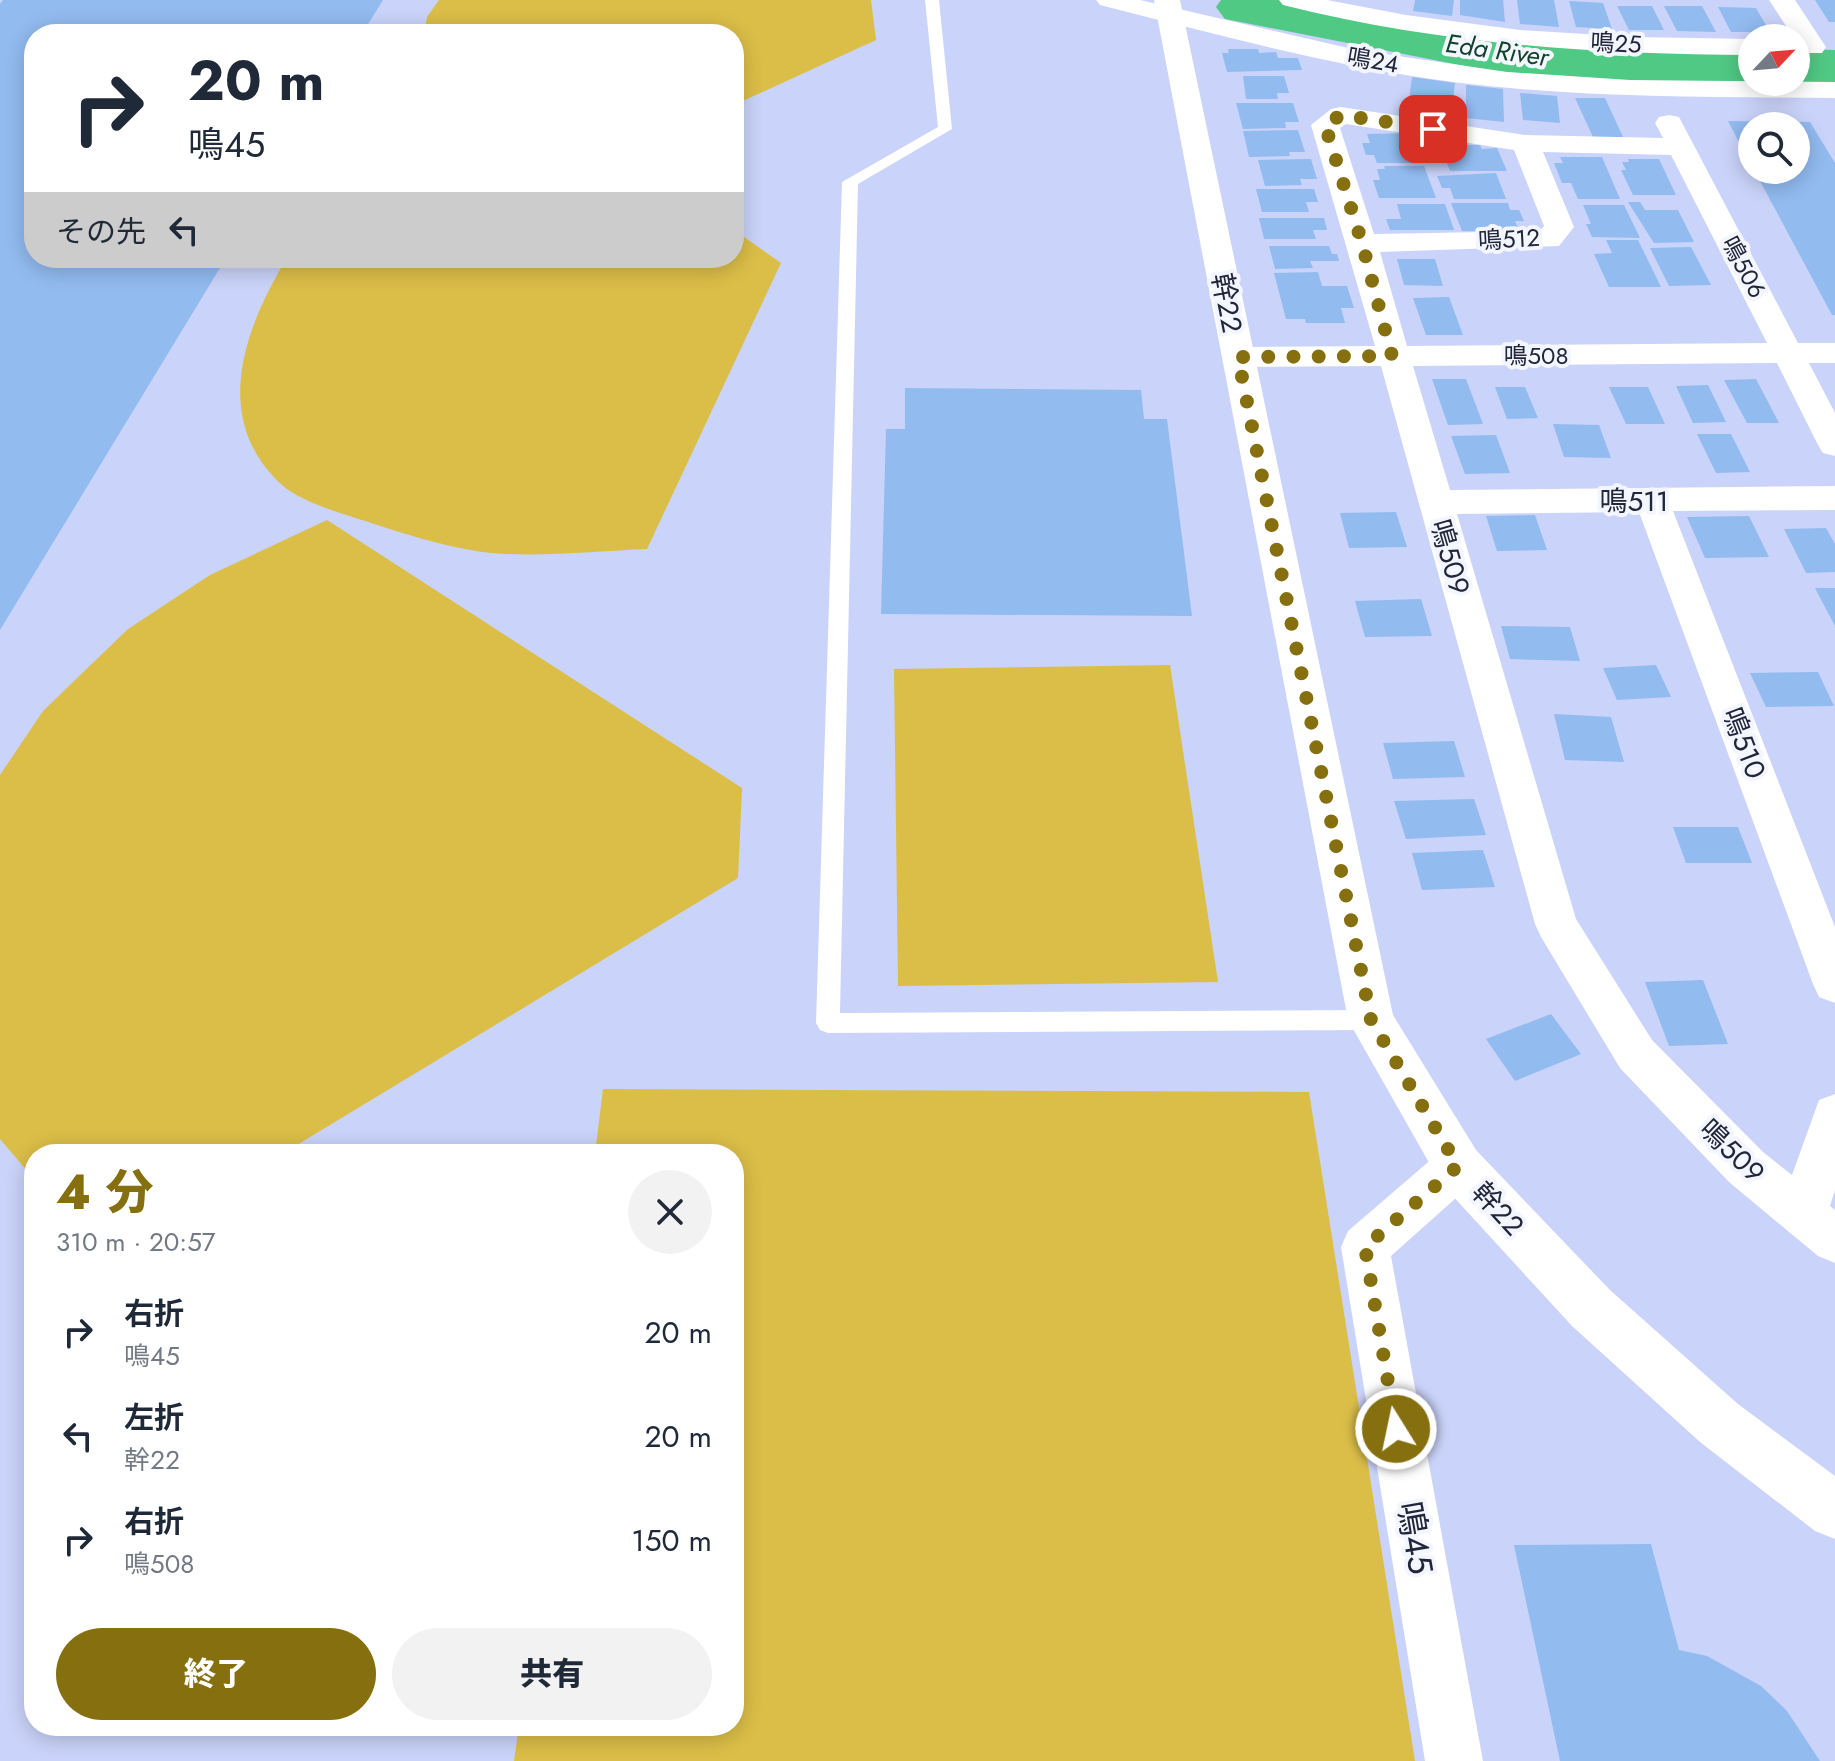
<!DOCTYPE html>
<html lang="ja">
<head>
<meta charset="utf-8">
<style>
  body { margin:0; font-family:Jost,"Noto Sans JP",sans-serif; background:#f2f2f3; color:#1f2937; height:100vh; display:flex; flex-direction:column; font-size:30px; white-space:nowrap }
  * { box-sizing:border-box; margin:0 }
  p { font-size:26px; color:#747a83 }
  .icon { flex:none; width:44px; height:44px; fill:none; stroke:currentColor; stroke-width:2; stroke-linecap:round; stroke-linejoin:round }
  .map { position:relative; flex:1; overflow:hidden }
  .side { position:absolute; left:24px; top:1144px; width:720px; height:592px; display:flex; flex-direction:column; background:#fff; border-radius:32px; box-shadow:0 4px 20px #0003 }
  .side>* { flex:none }
  .top-card { position:absolute; left:24px; top:24px; width:720px; height:244px; border-radius:32px; box-shadow:0 4px 20px #0003; background:#fff; color:#1f2937; overflow:hidden }
  .needle { width:52px; rotate:64deg }
  .buttons { position:absolute; left:1738px; top:24px; display:grid; gap:16px }
  .buttons a { display:grid; place-items:center; width:72px; height:72px; border-radius:50%; background:#fff; box-shadow:0 4px 20px #0003; font-size:40px }
  .pin { position:absolute; display:grid; place-items:center; width:68px; height:68px; color:#fff; margin:-34px; border-radius:16px; box-shadow:0 4px 12px #0006 }
  .me { position:absolute; width:88px; margin:-44px; rotate:350deg; stroke-linejoin:round; filter:drop-shadow(0 0 6px #0008) }
  .turn { display:flex; align-items:center; gap:28px; height:168px; padding:0 32px; font-size:36px }
  .turn .icon { width:104px; height:104px; stroke-width:2.5 }
  .turn b { display:block; font-size:56px; line-height:68px }
  .then { display:flex; align-items:center; height:76px; padding:0 32px; background:#0003; gap:16px; font-size:30px }
  .round { display:grid; place-items:center; flex:none; width:84px; height:84px; border-radius:42px; background:#f2f2f3 }
  .summary { display:flex; align-items:center; justify-content:space-between; height:136px; padding:0 32px }
  h1 { font-size:48px; font-weight:800; line-height:60px; color:#856f0f }
  .action { display:flex; gap:16px; margin-top:auto; padding:16px 32px }
  .action a { flex:1; height:92px; border-radius:48px; background:#856f0f; color:#fff; font-size:32px; font-weight:800; line-height:92px; text-align:center }
  .action a+a { background:#f2f2f3; color:#1f2937 }
  ul { padding:0; list-style:none }
  li { display:flex; align-items:center; gap:24px; height:104px; padding:0 32px }
  li div { flex:1 }
  li b { display:block; font-size:30px }
  li em { font-style:normal }
  .map>svg:first-child { display:block }
</style>
</head>
<body>
<div class="map">
<svg width="1835" height="1761" viewBox="0 0 1835 1761">
  <rect width="100%" height="100%" fill="#cad3f9"/>
  <g fill="#dbbe48">
    <path d="M439 0H871L876 40 734 105V34H424L427 17Z"/>
    <path d="M734 230 781 263 647 549C596 551 525 559 476 551 441 545 404 534 371 523 345 514 302 503 282 485 210 419 244 329 287 258H734Z"/>
    <path d="M327 520 742 788 738 878 282 1154H34V1179L0 1139V775L43 711 128 629 210 575Z"/>
    <path d="M1170 665 1218 982 898 986 894 669Z"/>
    <path d="M603 1089 1309 1092 1415 1761H514L519 1726H734V1154H595Z"/>
  </g>
  <g fill="none" stroke-linecap="round" stroke-linejoin="round">
    <g fill="#50c984" fill-rule="evenodd">
      <path d="M1221 0H1300L1485 34 1618 47 1752 49V82H1764L1752 85 1618 83 1485 70 1225 19 1216 7Z"/>
      <path d="M1796 49 1835 50V86L1784 82H1796Z"/>
    </g>
  </g>
  <g fill="#92bbf0">
    <path d="M3 0H383L362 34H34V258H226L0 630V4Z"/>
    <path d="M1415 0H1454L1452 16 1413 11Z"/>
    <path d="M1460 0H1503L1505 22 1460 15Z"/>
    <path d="M1517 0H1554L1559 27 1520 24Z"/>
    <path d="M1815 0H1835V22H1829Z"/>
    <path d="M1569 1 1603 3 1612 29 1576 27Z"/>
    <path d="M1617 6H1652L1664 30H1629Z"/>
    <path d="M1664 6H1702L1716 32 1677 31Z"/>
    <path d="M1718 7 1756 8 1767 27H1758L1761 32H1731Z"/>
    <path d="M1228 49H1258L1259 53 1276 52 1278 58H1298L1302 70 1227 72 1222 53H1229Z"/>
    <path d="M1243 76H1284L1289 93H1277L1278 99H1246Z"/>
    <path d="M1412 77 1455 83 1451 113 1408 107Z"/>
    <path d="M1466 85 1503 89 1504 122 1466 118Z"/>
    <path d="M1520 93 1557 96 1560 123 1523 120Z"/>
    <path d="M1575 98H1605L1623 137H1593Z"/>
    <path d="M1236 103H1293L1299 122H1285L1286 128 1243 129Z"/>
    <path d="M1728 121 1810 122 1835 163V315H1832L1754 170H1796V126H1752V167Z"/>
    <path d="M1298 130 1305 152H1289L1290 156 1249 157 1243 131Z"/>
    <path d="M1411 133 1421 163H1377L1374 155H1366L1362 143H1370L1367 134Z"/>
    <path d="M1440 145H1480L1482 149 1497 148 1507 171H1450Z"/>
    <path d="M1560 157H1602L1620 199H1578L1571 183H1562L1554 163H1563Z"/>
    <path d="M1311 159 1317 179H1300L1302 185 1265 186 1258 160Z"/>
    <path d="M1628 159H1659L1676 195H1633L1621 170H1626L1622 162H1629Z"/>
    <path d="M1384 166H1424L1436 198H1379L1373 180H1380L1377 169H1385Z"/>
    <path d="M1496 173 1506 199H1454L1450 188H1442L1437 176Z"/>
    <path d="M1256 189H1314L1318 202H1306L1309 212H1262Z"/>
    <path d="M1628 202H1640L1645 210H1678L1694 242 1654 243Z"/>
    <path d="M1451 203H1508L1510 210H1519L1524 221H1515L1519 231H1462Z"/>
    <path d="M1397 204H1445L1454 230H1390L1386 219H1401Z"/>
    <path d="M1583 205H1624L1640 238 1592 237 1586 224H1591Z"/>
    <path d="M1259 218H1324L1327 230H1313L1316 239H1264Z"/>
    <path d="M1606 240H1638L1661 287H1609L1594 254 1612 253Z"/>
    <path d="M1269 246H1329L1332 254H1337L1339 261H1310L1313 268 1275 269Z"/>
    <path d="M1691 247 1711 285 1669 286 1650 248Z"/>
    <path d="M1397 259H1435L1443 286 1404 285Z"/>
    <path d="M1318 272 1322 286H1347L1354 308H1341L1345 323H1306L1305 319H1286L1274 273Z"/>
    <path d="M1449 297 1463 335H1426L1413 298Z"/>
    <path d="M1432 379H1466L1483 424 1448 425Z"/>
    <path d="M1756 379 1779 423H1747L1724 380Z"/>
    <path d="M1708 385 1726 422 1693 423 1676 386Z"/>
    <path d="M1495 387H1525L1538 418 1507 419Z"/>
    <path d="M1609 387H1648L1665 424H1626Z"/>
    <path d="M905 388 1141 390 1144 419H1167L1192 616 881 614 886 429H905Z"/>
    <path d="M1553 424 1599 425 1611 458 1564 457Z"/>
    <path d="M1697 434H1731L1750 472 1716 473Z"/>
    <path d="M1496 435 1510 473 1465 474 1451 436Z"/>
    <path d="M1396 512 1407 547 1349 548 1340 513Z"/>
    <path d="M1535 515 1547 550 1497 551 1486 516Z"/>
    <path d="M1749 516 1769 557 1705 558 1687 517Z"/>
    <path d="M1826 528 1835 544V572L1806 573 1784 529Z"/>
    <path d="M1815 588H1835V626Z"/>
    <path d="M1421 599 1432 636 1365 637 1355 601Z"/>
    <path d="M1501 626 1570 627 1580 661 1510 659Z"/>
    <path d="M1656 665 1671 697 1617 700 1603 668Z"/>
    <path d="M1818 672 1834 706 1766 707 1750 673Z"/>
    <path d="M1554 714 1611 717 1624 762 1565 760Z"/>
    <path d="M1454 741 1465 777 1393 779 1383 743Z"/>
    <path d="M1474 799 1486 835 1406 839 1394 801Z"/>
    <path d="M1673 827H1738L1752 863H1686Z"/>
    <path d="M1483 850 1495 887 1422 890 1412 853Z"/>
    <path d="M1703 980 1728 1044 1669 1046 1645 982Z"/>
    <path d="M1551 1014 1581 1054 1515 1081 1486 1039Z"/>
    <path d="M1651 1544 1679 1650 1707 1656 1761 1686 1787 1711 1820 1761H1560L1514 1545Z"/>
  </g>
  <g fill="none" stroke-linecap="round" stroke-linejoin="round">
    <path fill="#fff" fill-rule="evenodd" d="M925 0H939L952 129 858 184 840 1013 1371 1010 1379 1013 1383 1020 1379 1027 1371 1030 828 1033 820 1030 816 1023 842 182 938 127Z"/>
    <g fill="#fff" fill-rule="evenodd">
      <path d="M1096 0H1140L1357 50 1507 72 1630 80 1835 82V98C1710 97 1585 98 1461 83 1339 68 1219 35 1100 5Z"/>
      <path d="M1279 0H1327L1406 15 1520 30 1636 37 1752 39V55C1594 54 1437 44 1283 5Z"/>
      <path d="M1769 0H1795L1826 47 1822 53H1804Z"/>
      <path d="M1341 107 1525 135 1663 138 1655 123 1659 117 1669 115 1679 117 1798 343H1835V363H1809L1835 413V456L1823 453 1818 445 1777 363 1413 366 1450 490 1835 486V510L1673 511 1835 927V1003L1819 997 1813 984 1639 512 1457 514 1576 919 1652 1040 1763 1152 1792 1175 1819 1100 1835 1094V1190L1830 1206 1835 1210V1263L1818 1256 1729 1182 1620 1068 1541 937 1535 924 1381 366 1238 367 1227 364 1222 357 1227 350 1238 347 1375 346 1311 125 1331 109ZM1346 124 1514 150 1544 226 1540 231 1374 234 1340 128ZM1543 152 1671 155 1767 343 1407 346 1380 252 1559 246 1574 227Z"/>
      <path d="M1458 1144 1475 1151 1482 1166 1475 1181 1391 1256 1483 1761H1425L1341 1247 1348 1231 1441 1151Z"/>
    </g>
    <path fill="#fff" fill-rule="evenodd" d="M1154 0H1180L1393 1015 1476 1150 1610 1290 1738 1404 1835 1476V1539L1815 1531 1700 1442 1572 1326 1440 1182 1348 1020Z"/>
  </g>
  <g fill="none" stroke-linecap="round" stroke-linejoin="round">
    <path stroke="#856f0f" stroke-width="14" stroke-dasharray="0 25.2" d="M1396 1429 1365 1247 1458 1166 1371 1020 1238 357 1392 356 1362 243 1325 125 1341 115 1433 129"/>
  </g>
  <g text-anchor="middle" dominant-baseline="central" stroke-width="8" stroke-linejoin="round" paint-order="stroke">
    <g font-size="24" fill="#222638" stroke="#f3f5ff">
      <text transform="translate(1616 43) rotate(3)">鳴25</text>
      <text transform="translate(1373 60) rotate(10)">鳴24</text>
      <text transform="translate(1509 239) rotate(-3)">鳴512</text>
      <text transform="translate(1744 267) rotate(62)">鳴506</text>
      <text x="1536" y="355">鳴508</text>
    </g>
    <g font-size="26" font-style="italic" fill="#124328" stroke="#f3f5ff">
      <text transform="translate(1497 50) rotate(8)">Eda River</text>
    </g>
    <g font-size="28" fill="#222638" stroke="#f3f5ff">
      <text transform="translate(1227 303) rotate(79)">幹２２</text>
      <text x="1634" y="501">鳴511</text>
      <text transform="translate(1450 557) rotate(74)">鳴509</text>
      <text transform="translate(1744 743) rotate(69)">鳴510</text>
      <text transform="translate(1732 1151) rotate(44)">鳴509</text>
      <text transform="translate(1498 1209) rotate(47)">幹２２</text>
    </g>
    <g font-size="34" fill="#222638" stroke="#f3f5ff">
      <text transform="translate(1415 1538) rotate(80)">鳴45</text>
    </g>
  </g>
</svg>
<div class="buttons">
<a><svg class="needle" viewBox="-14 -14 28 28"><path d="M0-13l5 13h-10z" fill="#e53935"/><path d="M0 13l5-13h-10z" fill="#747a83"/></svg></a>
<a><svg class="icon" aria-label="search" viewBox="0 0 24 24"><circle cx="10" cy="10" r="6"/><path d="M15 15l6 6"/></svg></a>
</div>
<div class="pin" style="left:1433px;top:129px;background:#d93025"><svg class="icon" aria-label="arrive" viewBox="0 0 24 24"><path d="M6 21V4h12l-3 4 3 4H6"/></svg></div>
<svg class="me" style="left:1396px;top:1429px" viewBox="-20 -20 40 40"><circle r="17" fill="#856f0f" stroke="#fff" stroke-width="3"/><path d="M0-11L8 9 0 5-8 9z" fill="#fff"/></svg>
<div class="top-card">
<div class="turn"><svg class="icon" aria-label="right" viewBox="0 0 24 24"><path d="M7 20v-9h11M14 6l5 5-5 5"/></svg><div><b>20 m</b>鳴45</div></div>
<div class="then">その先<svg class="icon" aria-label="left" viewBox="0 0 24 24"><path d="M17 20v-9H6M10 6l-5 5 5 5"/></svg></div>
</div>
<section class="side">
<div class="summary"><div><h1>4 分</h1><p>310 m · 20:57</p></div><a class="round"><svg class="icon" aria-label="close" viewBox="0 0 24 24"><path d="M6 6l12 12M18 6L6 18"/></svg></a></div>
<ul>
<li><svg class="icon" aria-label="right" viewBox="0 0 24 24"><path d="M7 20v-9h11M14 6l5 5-5 5"/></svg><div><b>右折</b><p>鳴45</p></div><em>20 m</em></li>
<li><svg class="icon" aria-label="left" viewBox="0 0 24 24"><path d="M17 20v-9H6M10 6l-5 5 5 5"/></svg><div><b>左折</b><p>幹２２</p></div><em>20 m</em></li>
<li><svg class="icon" aria-label="right" viewBox="0 0 24 24"><path d="M7 20v-9h11M14 6l5 5-5 5"/></svg><div><b>右折</b><p>鳴508</p></div><em>150 m</em></li>
</ul>
<div class="action"><a>終了</a><a>共有</a></div>
</section>
</div>
</body>
</html>
